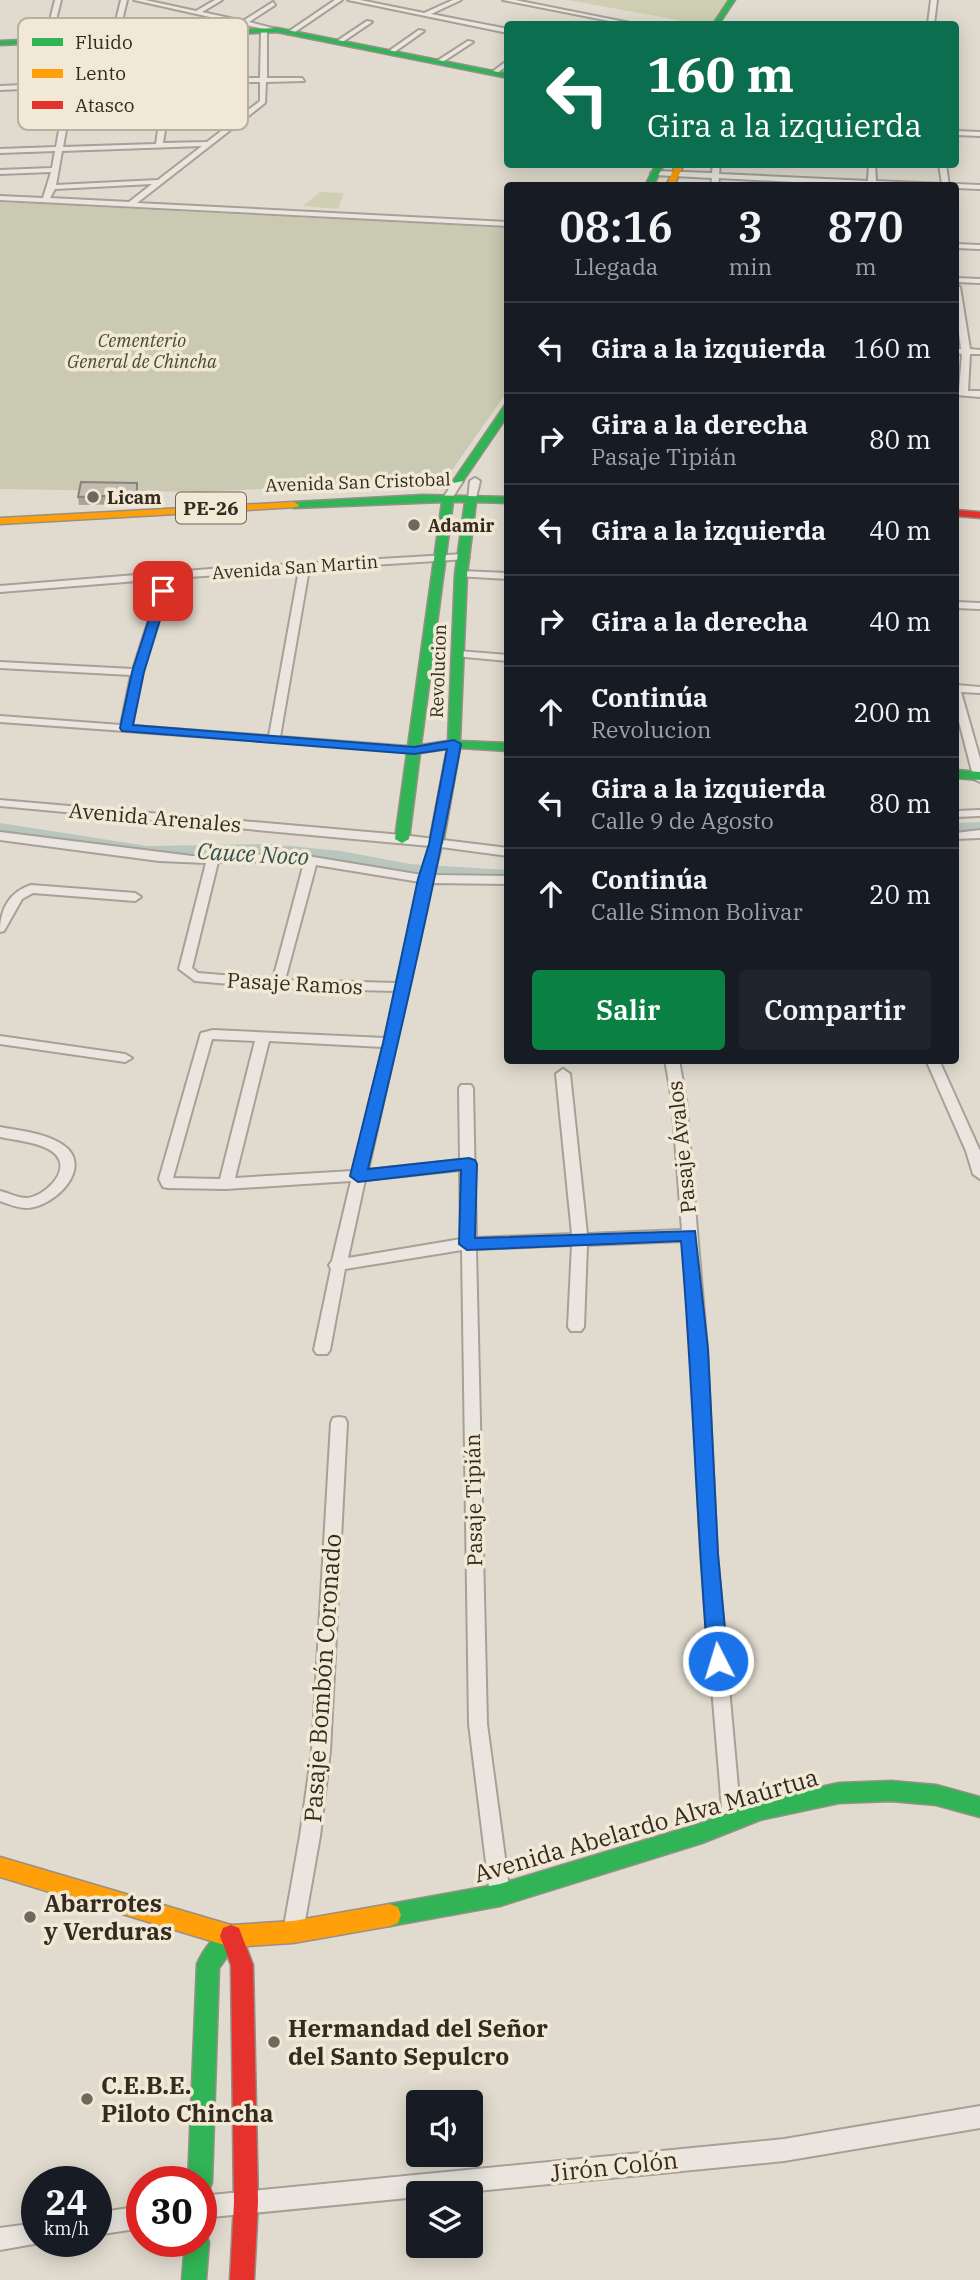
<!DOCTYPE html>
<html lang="es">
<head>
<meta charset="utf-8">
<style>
  body { margin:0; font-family:"IBM Plex Serif",serif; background:#20242c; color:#f1f3f6; height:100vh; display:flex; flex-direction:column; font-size:26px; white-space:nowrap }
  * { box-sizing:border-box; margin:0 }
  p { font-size:23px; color:#9ea1a6 }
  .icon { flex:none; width:38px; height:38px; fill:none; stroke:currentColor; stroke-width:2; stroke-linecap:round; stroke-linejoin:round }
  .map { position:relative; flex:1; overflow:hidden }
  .drawer { position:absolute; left:504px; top:182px; width:455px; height:882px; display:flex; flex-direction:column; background:#171b24; border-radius:7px; box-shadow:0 4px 18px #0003 }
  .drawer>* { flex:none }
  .hud { position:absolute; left:504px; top:21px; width:455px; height:147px; border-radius:7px; box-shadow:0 4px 18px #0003; background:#0b6e4f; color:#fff; overflow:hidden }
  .tools { position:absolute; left:406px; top:2090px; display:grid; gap:14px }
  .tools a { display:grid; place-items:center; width:77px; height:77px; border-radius:7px; background:#171b24; box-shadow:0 4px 18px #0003; font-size:35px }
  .speed { position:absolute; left:21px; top:2166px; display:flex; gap:14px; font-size:35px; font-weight:700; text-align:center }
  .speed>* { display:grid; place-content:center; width:91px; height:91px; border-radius:50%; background:#171b24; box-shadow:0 4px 18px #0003; line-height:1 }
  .speed small { font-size:18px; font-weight:400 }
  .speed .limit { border:10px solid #d22; background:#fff; color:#111 }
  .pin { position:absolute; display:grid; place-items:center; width:60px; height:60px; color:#fff; margin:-30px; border-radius:14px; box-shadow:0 4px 10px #0006 }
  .me { position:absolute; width:77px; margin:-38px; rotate:355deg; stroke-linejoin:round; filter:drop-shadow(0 0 5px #0008) }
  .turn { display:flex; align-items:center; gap:24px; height:147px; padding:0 28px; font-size:32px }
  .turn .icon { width:91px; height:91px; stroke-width:2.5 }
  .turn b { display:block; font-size:49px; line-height:60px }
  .eta { display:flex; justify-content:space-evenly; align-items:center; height:119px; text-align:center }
  .eta b { font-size:42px; font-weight:600; line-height:49px }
  .action { display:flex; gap:14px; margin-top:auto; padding:14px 28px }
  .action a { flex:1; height:80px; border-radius:7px; background:#0b8043; color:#fff; font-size:28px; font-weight:600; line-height:80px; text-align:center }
  .action a+a { background:#20242c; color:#f1f3f6 }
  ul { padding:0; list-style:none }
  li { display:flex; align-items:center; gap:21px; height:91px; padding:0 28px; border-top:2px solid #363941 }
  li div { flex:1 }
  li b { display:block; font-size:26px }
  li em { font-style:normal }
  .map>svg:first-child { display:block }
</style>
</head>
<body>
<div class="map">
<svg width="980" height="2280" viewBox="0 0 980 2280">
  <rect width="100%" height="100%" fill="#e1dbcf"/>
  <g fill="#cfcfb3">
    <path d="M568 0H725L731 1 716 24H700Z"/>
    <path d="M320 192 344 193 338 209 303 206Z"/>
  </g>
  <path fill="#cac9b2" d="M0 202 507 228V392L445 480 197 492 0 489Z"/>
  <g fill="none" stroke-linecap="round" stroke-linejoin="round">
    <g fill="#b8c6be" fill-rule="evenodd">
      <path d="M980 822V832L956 833V823Z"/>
      <path d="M0 823 147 846 269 844 341 851 410 864 508 870V880L410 874 341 861 269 854 147 856 0 833Z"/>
    </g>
    <g stroke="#a6a097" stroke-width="4">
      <g id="street">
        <path d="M55 0H61L51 40 48 42 45 40Z"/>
        <path d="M121 0H127L118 37 115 39 112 37Z"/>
        <path d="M134 0H145L196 11 215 0H222L202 12 243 21 273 2 275 5 249 22 276 29 273 31Z"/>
        <path d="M335 0H342L292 34H288V32Z"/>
        <path d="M348 0H360L424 13 453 0H461L431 14 508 29V33Z"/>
        <path d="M503 0H515L635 24H625Z"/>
        <path d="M931 0H937L934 24H928Z"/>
        <path d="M367 21 372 22 341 43H337V41Z"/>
        <path d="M264 29 267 31V78H302L304 81 266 82 265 103 137 203 508 222V226L0 200V196L43 198 51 172 0 174V170L52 168 55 151 0 153V149L56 147 67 87 0 90V86L166 79 168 35 171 33 174 35 172 79 260 78 261 31ZM260 82V101L207 142 163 143 172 83ZM165 83 156 144 63 147 74 87ZM202 146 158 180 56 185 62 151ZM152 184 129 202 50 198 55 189Z"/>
        <path d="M419 30 424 31 393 53H389V51Z"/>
        <path d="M468 41 473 42 441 63H437V61Z"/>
        <path d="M508 60V65L496 74H492V72Z"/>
        <path d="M956 131 980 132V136L956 135Z"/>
        <path d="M713 164H720L719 174 868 181 869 164H875L876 181 942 184 939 164H946L949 186H868L719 178 718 186H711L712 178 655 175 651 173 655 171 712 173Z"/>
        <path d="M956 184 980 185V189L956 188 953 186Z"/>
        <path d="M956 244 980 245V249L956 248Z"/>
        <path d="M956 278 980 279V283L956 282Z"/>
        <path d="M956 285 960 287 970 349 980 350V354H970L968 391H980V397L956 395V391L959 390 962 354 956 353V349H961L956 309Z"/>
        <path d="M475 478 480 481 476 498 468 500 470 481Z"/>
        <path d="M455 479 463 481 451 500H445L443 498Z"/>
        <path d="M464 554 469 557 467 559 309 569 280 737 414 747 420 750 418 752 0 722V716L121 725 131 675 0 668V662L133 669 162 579 0 592V586L210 569ZM299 570 269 736 132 726 142 672 172 578Z"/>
        <path d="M461 571 508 573V579L457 576 456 574Z"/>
        <path d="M956 602 980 603V609L956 608Z"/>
        <path d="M458 651 508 655V661L454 656 453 654Z"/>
        <path d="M956 685 980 687V693L961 692 980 759V782L974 779 956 710Z"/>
        <path d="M0 800 402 835 508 848V856L441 847 434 875 508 876V884L432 883 368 1170 460 1160 459 1088 461 1085H471L473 1088 476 1238 572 1234 556 1074 563 1069 570 1074 587 1234 682 1230 672 1100 665 1060H679L686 1100 707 1349 717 1554 741 1821 739 1827 732 1830 725 1827 723 1821 701 1554 691 1349 683 1241 587 1245 584 1327 581 1331H571L568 1327 572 1245 476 1249 487 1724 510 1895 507 1902 500 1904 493 1902 490 1895 469 1724 462 1250 345 1269 330 1350 327 1354H317L314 1350 331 1269 329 1265 332 1261 351 1181 226 1189 168 1188 163 1187 159 1179 201 1033 213 1030 385 1038 396 991 278 988 195 981 179 969 206 863 159 861 0 840V832L192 856 295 854 422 875 430 846 0 806ZM263 861 304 863 273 979 198 973 192 968 218 862ZM316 865 420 882 397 983 285 980ZM212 1039 255 1041 220 1179 173 1178ZM269 1041 383 1047 353 1171 235 1178ZM460 1170 461 1239 348 1258 365 1180Z"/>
        <path d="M980 810V816L956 817V811Z"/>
        <path d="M980 830V838L956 839V833Z"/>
        <path d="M31 885 135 893 141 897 135 901 33 893 22 899 4 931 0 932C0 910 9 892 31 885Z"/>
        <path d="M0 1036 125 1054 132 1058 125 1062 0 1044Z"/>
        <path d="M926 1060H939L980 1151V1179L973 1174 966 1151Z"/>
        <path d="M0 1127C20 1131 46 1133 63 1145 95 1167 54 1208 26 1208 18 1208 8 1204 0 1201V1191C9 1193 17 1198 27 1198 43 1197 70 1173 57 1156 48 1143 14 1140 0 1137Z"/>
        <path d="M339 1417 345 1418 347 1423 330 1751 320 1836 303 1932 300 1939 293 1942 286 1939 283 1932 300 1836 312 1751 331 1423 333 1418Z"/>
        <path d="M980 2106V2128L784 2161 457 2193H418V2197L201 2218V2196L784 2139Z"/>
        <path d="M142 2206V2228L96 2235V2213Z"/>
        <path d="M37 2223V2242H45L0 2250V2228Z"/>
      </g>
    </g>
    <g stroke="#969087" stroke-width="3">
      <g id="fast">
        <path d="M729 0H735L719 24H713Z"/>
        <path d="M277 28 508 74V78L277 32 0 45V41Z"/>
        <path d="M656 164H664L653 186H645Z"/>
        <path d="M508 404V415L463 481 454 483 453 481 505 405Z"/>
        <path d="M423 495 508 497V503L476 502 467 574 460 741 508 743V751L460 748 443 844 436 848 429 844 447 749 420 753 409 839 402 843 395 839 442 502 294 508 289 505 294 502ZM453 502H465L455 574 448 741 421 745Z"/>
        <path d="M956 770 980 772V780L956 778Z"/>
        <path d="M891 1781 936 1785 980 1797V1817L936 1805 891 1801 839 1803 760 1820 702 1843 500 1906 390 1926 382 1923 379 1915 382 1907 390 1904 500 1884 702 1823 760 1800 839 1783Z"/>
        <path d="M231 1925 239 1928 242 1936 219 1968 212 2182 209 2191 201 2194V2182H188L197 1964C203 1950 217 1931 231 1925Z"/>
        <path d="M201 2231 206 2233 209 2242 206 2280H182L185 2242H201Z"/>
      </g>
    </g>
    <g stroke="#969087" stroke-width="3">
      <g id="slow">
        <path d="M676 164H684L674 186H666Z"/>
        <path d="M294 502 299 505 298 507 0 524V518Z"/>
        <path d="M0 1857 231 1925 293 1921 390 1904 398 1907 401 1915 398 1923 390 1926 293 1943 231 1947 0 1877Z"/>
      </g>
    </g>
    <g stroke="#969087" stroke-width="3">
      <g id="jam">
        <path d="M956 510 980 512V518L956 516Z"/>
        <path d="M231 1925 239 1928 253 1965 258 2202 254 2280H230L234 2202 231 1965 220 1936 223 1928Z"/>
      </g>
    </g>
    <use href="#street" fill="#eae6df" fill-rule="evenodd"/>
    <use href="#fast" fill="#30b455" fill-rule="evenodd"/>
    <use href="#slow" fill="#ff9f0a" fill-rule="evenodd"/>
    <use href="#jam" fill="#e5322d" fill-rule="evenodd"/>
  </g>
  <path fill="#a9a197" d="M137 483 138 504 79 505 78 497Z"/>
  <path fill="#c4bbb0" stroke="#89837b" stroke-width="2" d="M81 482 137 483V495L78 497Z"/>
  <path fill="#1a73e8" stroke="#114b97" stroke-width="2" d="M163 587 169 591 144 672 133 725 414 747 454 740 461 744C435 886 402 1028 368 1169L469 1158 475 1160 477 1164 475 1238 695 1231 708 1349 718 1554 728 1661 725 1667 718 1669 711 1667 708 1661C696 1521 693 1381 681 1241L467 1250 459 1244 461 1170 358 1182 350 1176 383 1043 418 879 429 844 447 749 414 754 122 731 120 728 132 672 158 591Z"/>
  <g fill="#71685d" stroke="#f1e9d5" stroke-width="2.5">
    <circle cx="93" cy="497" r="7"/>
    <circle cx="414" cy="525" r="7"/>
    <circle cx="30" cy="1917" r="7"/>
    <circle cx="274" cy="2042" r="7"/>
    <circle cx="87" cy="2099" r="7"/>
  </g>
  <g text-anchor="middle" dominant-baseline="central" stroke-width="7" stroke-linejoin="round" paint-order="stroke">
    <g font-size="18" font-style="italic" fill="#454e29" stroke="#f1e9d5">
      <text x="142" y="340">Cementerio<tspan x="142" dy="21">General de Chincha</tspan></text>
    </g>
    <g font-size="18" fill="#342a20" stroke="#f1e9d5">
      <text transform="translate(358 482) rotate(-2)">Avenida San Cristobal</text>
      <text transform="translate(295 567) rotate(-4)">Avenida San Martin</text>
      <text transform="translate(438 671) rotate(-88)">Revolucion</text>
    </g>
    <g font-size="18" font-weight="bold" fill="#342a20" stroke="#f1e9d5" text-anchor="start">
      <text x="107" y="497">Licam</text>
      <text x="428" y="525">Adamir</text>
    </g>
    <rect fill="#f1e9d5" stroke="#6d6356" stroke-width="2" x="176" y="492.5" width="70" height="31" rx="5"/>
    <g font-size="19" font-weight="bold" fill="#342a20">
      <text x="211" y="508">PE-26</text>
    </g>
    <g font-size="21" fill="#342a20" stroke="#f1e9d5">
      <text transform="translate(155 817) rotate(5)">Avenida Arenales</text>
      <text transform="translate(295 983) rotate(3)">Pasaje Ramos</text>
      <text transform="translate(681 1147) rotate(-96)">Pasaje Ávalos</text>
      <text transform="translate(473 1500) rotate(-91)">Pasaje Tipián</text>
    </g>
    <g font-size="23" font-style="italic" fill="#315250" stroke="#f1e9d5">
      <text transform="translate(253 853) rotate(3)">Cauce Noco</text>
    </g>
    <g font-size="24" fill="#342a20" stroke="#f1e9d5">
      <text transform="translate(322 1678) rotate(-86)">Pasaje Bombón Coronado</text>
      <text transform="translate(646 1825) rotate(-16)">Avenida Abelardo Alva Maúrtua</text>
      <text transform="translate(614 2166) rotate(-6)">Jirón Colón</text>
    </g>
    <g font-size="24" font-weight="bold" fill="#342a20" stroke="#f1e9d5" text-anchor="start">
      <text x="44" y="1903">Abarrotes<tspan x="44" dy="28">y Verduras</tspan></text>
      <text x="288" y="2028">Hermandad del Señor<tspan x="288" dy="28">del Santo Sepulcro</tspan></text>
      <text x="101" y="2085">C.E.B.E.<tspan x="101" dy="28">Piloto Chincha</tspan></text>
    </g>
  </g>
  <rect x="18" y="18" width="230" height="112" rx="10" fill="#f1e9d5" stroke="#b8b09f" stroke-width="2"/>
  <rect x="32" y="38" width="31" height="8" fill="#30b455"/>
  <rect x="32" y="69" width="31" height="9" fill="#ff9f0a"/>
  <rect x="32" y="101" width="31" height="8" fill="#e5322d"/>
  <g font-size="19" fill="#342a20">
    <text x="75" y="49">Fluido</text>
    <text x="75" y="80">Lento</text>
    <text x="75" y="112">Atasco</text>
  </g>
</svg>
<div class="tools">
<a><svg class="icon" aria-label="sound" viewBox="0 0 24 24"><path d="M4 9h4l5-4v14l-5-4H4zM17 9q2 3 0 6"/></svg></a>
<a><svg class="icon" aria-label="layers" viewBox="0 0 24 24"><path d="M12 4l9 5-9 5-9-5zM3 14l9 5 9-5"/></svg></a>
</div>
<div class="speed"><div>24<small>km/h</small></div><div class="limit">30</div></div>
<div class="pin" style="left:163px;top:591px;background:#d93025"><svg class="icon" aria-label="arrive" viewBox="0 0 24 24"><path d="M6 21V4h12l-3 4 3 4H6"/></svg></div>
<svg class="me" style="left:718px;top:1661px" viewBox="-20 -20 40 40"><circle r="17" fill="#1a73e8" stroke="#fff" stroke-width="3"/><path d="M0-11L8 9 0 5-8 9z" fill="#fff"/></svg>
<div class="hud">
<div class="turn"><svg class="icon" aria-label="left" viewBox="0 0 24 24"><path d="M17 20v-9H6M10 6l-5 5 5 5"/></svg><div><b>160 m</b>Gira a la izquierda</div></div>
</div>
<section class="drawer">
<div class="eta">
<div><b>08:16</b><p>Llegada</p></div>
<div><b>3</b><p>min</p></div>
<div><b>870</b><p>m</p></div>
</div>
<ul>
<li><svg class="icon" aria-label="left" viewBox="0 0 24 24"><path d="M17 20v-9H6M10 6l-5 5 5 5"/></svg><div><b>Gira a la izquierda</b></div><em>160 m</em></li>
<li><svg class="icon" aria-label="right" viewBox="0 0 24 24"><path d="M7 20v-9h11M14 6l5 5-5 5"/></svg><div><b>Gira a la derecha</b><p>Pasaje Tipián</p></div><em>80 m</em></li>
<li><svg class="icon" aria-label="left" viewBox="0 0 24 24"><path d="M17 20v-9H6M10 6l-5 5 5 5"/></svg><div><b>Gira a la izquierda</b></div><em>40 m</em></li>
<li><svg class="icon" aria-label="right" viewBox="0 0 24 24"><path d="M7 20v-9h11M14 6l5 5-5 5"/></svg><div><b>Gira a la derecha</b></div><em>40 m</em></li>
<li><svg class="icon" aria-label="ahead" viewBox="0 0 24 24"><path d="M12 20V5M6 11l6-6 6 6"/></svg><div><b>Continúa</b><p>Revolucion</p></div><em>200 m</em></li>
<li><svg class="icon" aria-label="left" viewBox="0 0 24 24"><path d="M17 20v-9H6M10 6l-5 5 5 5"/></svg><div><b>Gira a la izquierda</b><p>Calle 9 de Agosto</p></div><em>80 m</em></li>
<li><svg class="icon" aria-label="ahead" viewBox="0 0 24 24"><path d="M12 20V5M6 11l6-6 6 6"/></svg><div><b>Continúa</b><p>Calle Simon Bolivar</p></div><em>20 m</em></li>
</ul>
<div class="action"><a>Salir</a><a>Compartir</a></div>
</section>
</div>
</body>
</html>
